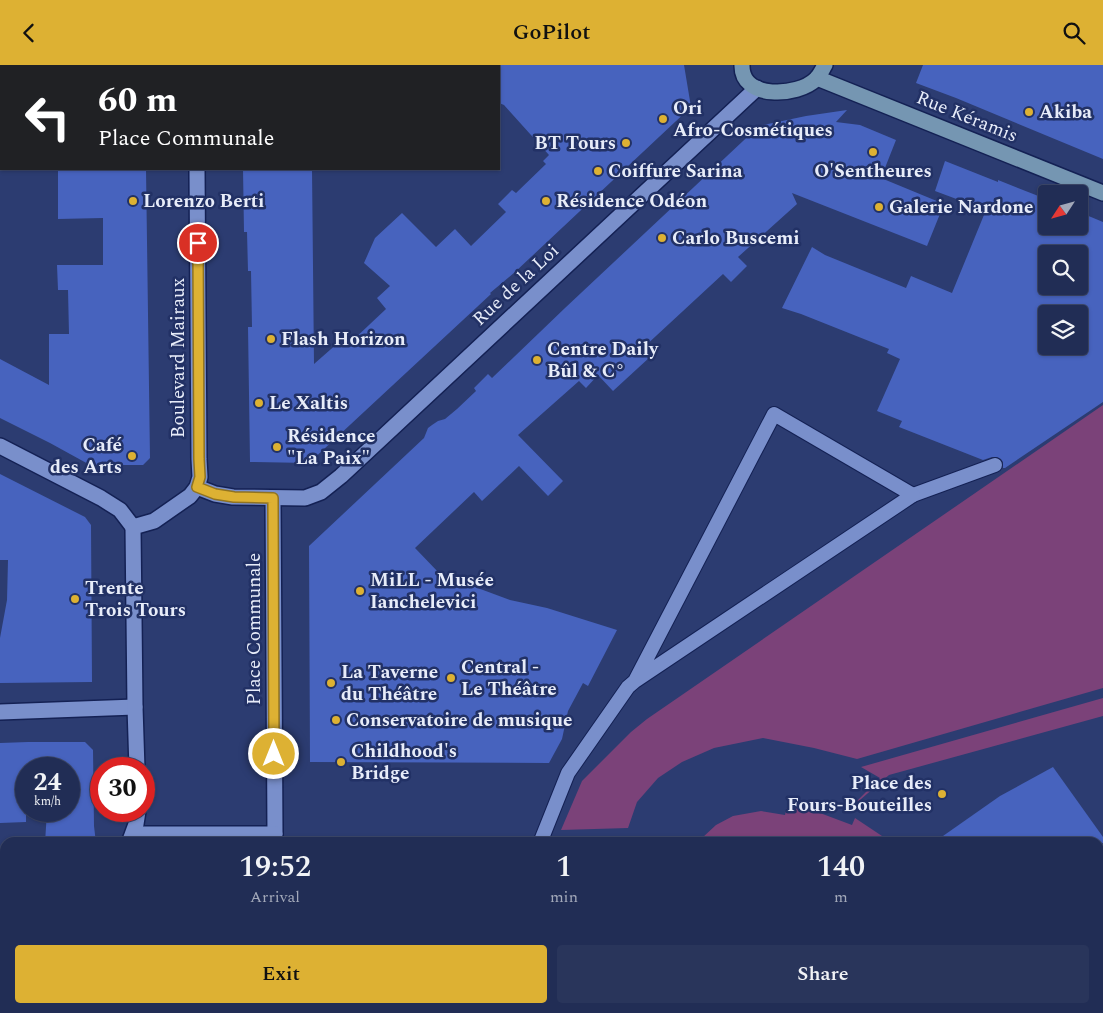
<!DOCTYPE html>
<html lang="en">
<head>
<meta charset="utf-8">
<style>
  body { margin:0; font-family:Spectral,serif; background:#29355b; color:#f1f3f6; height:100vh; display:flex; flex-direction:column; font-size:19px; white-space:nowrap }
  * { box-sizing:border-box; margin:0 }
  p { font-size:16px; color:#a2a8b9 }
  .icon { flex:none; width:28px; height:28px; fill:none; stroke:currentColor; stroke-width:2; stroke-linecap:round; stroke-linejoin:round }
  .map { position:relative; flex:1; overflow:hidden }
  .drawer { position:absolute; left:0px; top:772px; width:1104px; height:176px; display:flex; flex-direction:column; background:#212d55; border-radius:15px 15px 0 0; box-shadow:0 1px 4px #0004,0 0 0 1px #3e496c }
  .drawer>* { flex:none }
  .hud { position:absolute; left:0px; top:0px; width:500px; height:105px; box-shadow:0 1px 4px #0004,0 0 0 1px #3e496c; background:#202124; color:#fff; overflow:hidden }
  .needle { width:32px; rotate:234deg }
  .fabs { position:absolute; left:1038px; top:120px; display:grid; gap:10px }
  .fabs a { display:grid; place-items:center; width:50px; height:50px; border-radius:5px; background:#212d55; box-shadow:0 1px 4px #0004,0 0 0 1px #3e496c; font-size:25px }
  .speed { position:absolute; left:15px; top:692px; display:flex; gap:10px; font-size:25px; font-weight:700; text-align:center }
  .speed>* { display:grid; place-content:center; width:65px; height:65px; border-radius:50%; background:#212d55; box-shadow:0 1px 4px #0004,0 0 0 1px #3e496c; line-height:1 }
  .speed small { font-size:12px; font-weight:400 }
  .speed .limit { border:8px solid #d22; background:#fff; color:#111 }
  .pin { position:absolute; display:grid; place-items:center; width:42px; height:42px; color:#fff; margin:-21px; border:2px solid #fff; border-radius:50%; box-shadow:0 1px 5px #0007 }
  .me { position:absolute; width:55px; margin:-28px; rotate:0deg; stroke-linejoin:round; filter:drop-shadow(0 0 4px #0008) }
  .turn { display:flex; align-items:center; gap:18px; height:105px; padding:0 15px; font-size:22px }
  .turn .icon { width:65px; height:65px; stroke-width:2.5 }
  .turn b { display:block; font-size:35px; line-height:42px }
  .eta { display:flex; justify-content:space-evenly; align-items:center; height:85px; text-align:center }
  .eta b { font-size:30px; font-weight:600; line-height:35px }
  .button { display:flex; gap:10px; margin-top:auto; padding:10px 15px }
  .button a { flex:1; height:58px; border-radius:5px; background:#ddb133; color:#111; font-size:20px; font-weight:600; line-height:58px; text-align:center }
  .button a+a { background:#29355b; color:#f1f3f6 }
  header { display:flex; justify-content:space-between; align-items:center; height:65px; padding:0 15px; background:#ddb133; color:#111; font-size:22px; font-weight:600 }
  .map>svg:first-child { display:block }
</style>
</head>
<body>
<header><svg class="icon" aria-label="back" viewBox="0 0 24 24"><path d="M15 5l-7 7 7 7"/></svg>GoPilot<svg class="icon" aria-label="search" viewBox="0 0 24 24"><circle cx="10" cy="10" r="6"/><path d="M15 15l6 6"/></svg></header>
<div class="map">
<svg width="1103" height="948" viewBox="0 0 1103 948">
  <rect width="100%" height="100%" fill="#2c3c71"/>
  <g fill="#7b4279">
    <path d="M1103 340V623L857 694 814 683 763 673 714 683 682 697 658 713 637 737 628 763 561 765 582 716 631 667 647 654Z"/>
    <path d="M1103 633V651L889 710 846 747 880 713 861 702Z"/>
    <path d="M788 739 820 748 852 760 855 753 885 773 889 777H699L702 773 716 760 733 751 761 746 785 750Z"/>
    <path d="M712 944H1009L1012 948H714Z"/>
  </g>
  <g fill="#4763be" fill-rule="evenodd">
    <path d="M499 0H684L691 42 515 207 490 228 491 229 309 398 250 397 248 262H252L251 206H248L247 167H244L243 104H312L314 299 347 270 352 276 386 244 377 233 390 221 364 198 375 173 402 148 436 182 455 164 471 181 506 147 498 139 512 125 516 128 546 99 543 96 549 90 504 40 499 38Z"/>
    <path d="M923 0H1103V94L956 33 916 18Z"/>
    <path d="M847 45 836 57 860 60 896 75 881 113 944 139 927 181 792 128 797 139 738 192 747 201 731 217 723 209 643 283 650 292 613 326 598 310 586 323 579 316 518 370 563 416 548 431 519 401 482 436 474 427 415 483 440 509 510 535 547 543 617 565 588 621 583 618 568 646 562 674 549 698 310 697 309 481 424 373 428 363 432 360 438 356 445 354 457 344 476 326 474 323 488 309 492 313 565 243 759 61 806 51Z"/>
    <path d="M945 96 998 117V115L1046 134V161H1079V147L1103 157V337L1005 403H1003V397L1001 394 997 392H992L983 395 899 362 902 356 877 346 900 294 887 288 889 284 801 249 782 243 812 182 825 190 906 223 911 211 952 228 986 145 935 126ZM1046 189H1079V221H1046ZM1046 249H1079V281H1046Z"/>
    <path d="M58 104H146L150 393 143 400H90L50 378 0 353V294L49 320V269H69L68 225H58L57 200H103V153L58 154Z"/>
    <path d="M0 409 85 452 91 460 92 617 0 618V573L7 535 8 495H0Z"/>
    <path d="M28 677H85L93 685 94 761 96 778H45L47 746H69V704H26V757L0 758V678Z"/>
    <path d="M1053 702 1103 772V778H933L1000 731Z"/>
  </g>
  <g fill="none" stroke-linecap="round" stroke-linejoin="round">
    <g stroke="#142154" stroke-width="16">
      <g id="lane">
        <path d="M913 430 995 400"/>
        <path d="M540 778 568 708 628 622 635 616 913 430 774 349 635 616"/>
      </g>
    </g>
    <g stroke="#142154" stroke-width="18">
      <g id="street">
        <path d="M196 0V1"/>
        <path d="M0 381 101 433 120 445 133 462"/>
        <path d="M197 422 215 429 233 432 305 433 321 427 341 411 757 23"/>
        <path d="M273 433 275 769"/>
        <path d="M0 647 135 642"/>
        <path d="M137 704 135 642 133 462 154 456 190 431 197 422 200 412 199 394 197 104"/>
        <path d="M133 769H275"/>
        <path d="M129 778 136 759 138 746"/>
        <path d="M353 944 354 948"/>
        <path d="M662 944 663 948"/>
        <path d="M64 948 66 944"/>
      </g>
    </g>
    <g stroke="#142154" stroke-width="18">
      <g id="secondary">
        <path d="M742 0C741 35 798 32 816 14 820 10 822 5 825 0"/>
        <path d="M817 13 1103 128"/>
      </g>
    </g>
    <use href="#lane" stroke="#798fcb" stroke-width="14"/>
    <use href="#street" stroke="#798fcb" stroke-width="15"/>
    <use href="#secondary" stroke="#7596b2" stroke-width="15"/>
  </g>
  <g fill="none" stroke-linecap="round" stroke-linejoin="round">
    <g stroke="#907321" stroke-width="12">
      <path id="route" d="M198 178 199 394 200 412 197 422 215 429 234 432 273 433 274 689"/>
    </g>
    <use href="#route" stroke="#ddb133" stroke-width="9"/>
  </g>
  <g fill="#ddb133" stroke="#223165" stroke-width="2">
    <circle cx="1029" cy="47" r="5"/>
    <circle cx="663" cy="54" r="5"/>
    <circle cx="626" cy="78" r="5"/>
    <circle cx="873" cy="87" r="5"/>
    <circle cx="598" cy="106" r="5"/>
    <circle cx="133" cy="136" r="5"/>
    <circle cx="546" cy="136" r="5"/>
    <circle cx="879" cy="142" r="5"/>
    <circle cx="662" cy="173" r="5"/>
    <circle cx="271" cy="274" r="5"/>
    <circle cx="537" cy="295" r="5"/>
    <circle cx="259" cy="338" r="5"/>
    <circle cx="277" cy="382" r="5"/>
    <circle cx="132" cy="391" r="5"/>
    <circle cx="360" cy="526" r="5"/>
    <circle cx="75" cy="534" r="5"/>
    <circle cx="451" cy="613" r="5"/>
    <circle cx="331" cy="618" r="5"/>
    <circle cx="336" cy="655" r="5"/>
    <circle cx="341" cy="697" r="5"/>
    <circle cx="942" cy="729" r="5"/>
  </g>
  <g text-anchor="middle" dominant-baseline="central" stroke-width="5" stroke-linejoin="round" paint-order="stroke">
    <g font-size="19" font-weight="bold" fill="#e7ecf9" stroke="#223165" text-anchor="start">
      <text x="673" y="43">Ori<tspan x="673" dy="22">Afro-Cosmétiques</tspan></text>
      <text x="1039" y="47">Akiba</text>
      <text x="616" y="78" text-anchor="end">BT Tours</text>
      <text x="608" y="106">Coiffure Sarina</text>
      <text x="873" y="106" text-anchor="middle">O'Sentheures</text>
      <text x="143" y="136">Lorenzo Berti</text>
      <text x="556" y="136">Résidence Odéon</text>
      <text x="889" y="142">Galerie Nardone</text>
      <text x="672" y="173">Carlo Buscemi</text>
      <text x="281" y="274">Flash Horizon</text>
      <text x="547" y="284">Centre Daily<tspan x="547" dy="22">Bûl &amp; C°</tspan></text>
      <text x="269" y="338">Le Xaltis</text>
      <text x="287" y="371">Résidence<tspan x="287" dy="22">"La Paix"</tspan></text>
      <text x="122" y="380" text-anchor="end">Café<tspan x="122" dy="22">des Arts</tspan></text>
      <text x="370" y="515">MiLL - Musée<tspan x="370" dy="22">Ianchelevici</tspan></text>
      <text x="85" y="523">Trente<tspan x="85" dy="22">Trois Tours</tspan></text>
      <text x="461" y="602">Central -<tspan x="461" dy="22">Le Théâtre</tspan></text>
      <text x="341" y="607">La Taverne<tspan x="341" dy="22">du Théâtre</tspan></text>
      <text x="346" y="655">Conservatoire de musique</text>
      <text x="351" y="686">Childhood's<tspan x="351" dy="22">Bridge</tspan></text>
      <text x="932" y="718" text-anchor="end">Place des<tspan x="932" dy="22">Fours-Bouteilles</tspan></text>
    </g>
    <g font-size="19" fill="#e7ecf9" stroke="#223165">
      <text transform="translate(967 52) rotate(22)">Rue Kéramis</text>
      <text transform="translate(516 220) rotate(-43)">Rue de la Loi</text>
      <text transform="translate(178 293) rotate(-90)">Boulevard Mairaux</text>
      <text transform="translate(254 564) rotate(-90)">Place Communale</text>
    </g>
  </g>
</svg>
<div class="fabs">
<a><svg class="needle" viewBox="-14 -14 28 28"><path d="M0-13l5 13h-10z" fill="#e53935"/><path d="M0 13l5-13h-10z" fill="#a2a8b9"/></svg></a>
<a><svg class="icon" aria-label="search" viewBox="0 0 24 24"><circle cx="10" cy="10" r="6"/><path d="M15 15l6 6"/></svg></a>
<a><svg class="icon" aria-label="layers" viewBox="0 0 24 24"><path d="M12 4l9 5-9 5-9-5zM3 14l9 5 9-5"/></svg></a>
</div>
<div class="speed"><div>24<small>km/h</small></div><div class="limit">30</div></div>
<div class="pin" style="left:198px;top:178px;background:#d93025"><svg class="icon" aria-label="arrive" viewBox="0 0 24 24"><path d="M6 21V4h12l-3 4 3 4H6"/></svg></div>
<svg class="me" style="left:274px;top:689px" viewBox="-20 -20 40 40"><circle r="17" fill="#ddb133" stroke="#fff" stroke-width="3"/><path d="M0-11L8 9 0 5-8 9z" fill="#fff"/></svg>
<div class="hud">
<div class="turn"><svg class="icon" aria-label="left" viewBox="0 0 24 24"><path d="M17 20v-9H6M10 6l-5 5 5 5"/></svg><div><b>60 m</b>Place Communale</div></div>
</div>
<section class="drawer">
<div class="eta">
<div><b>19:52</b><p>Arrival</p></div>
<div><b>1</b><p>min</p></div>
<div><b>140</b><p>m</p></div>
</div>
<div class="button"><a>Exit</a><a>Share</a></div>
</section>
</div>
</body>
</html>
